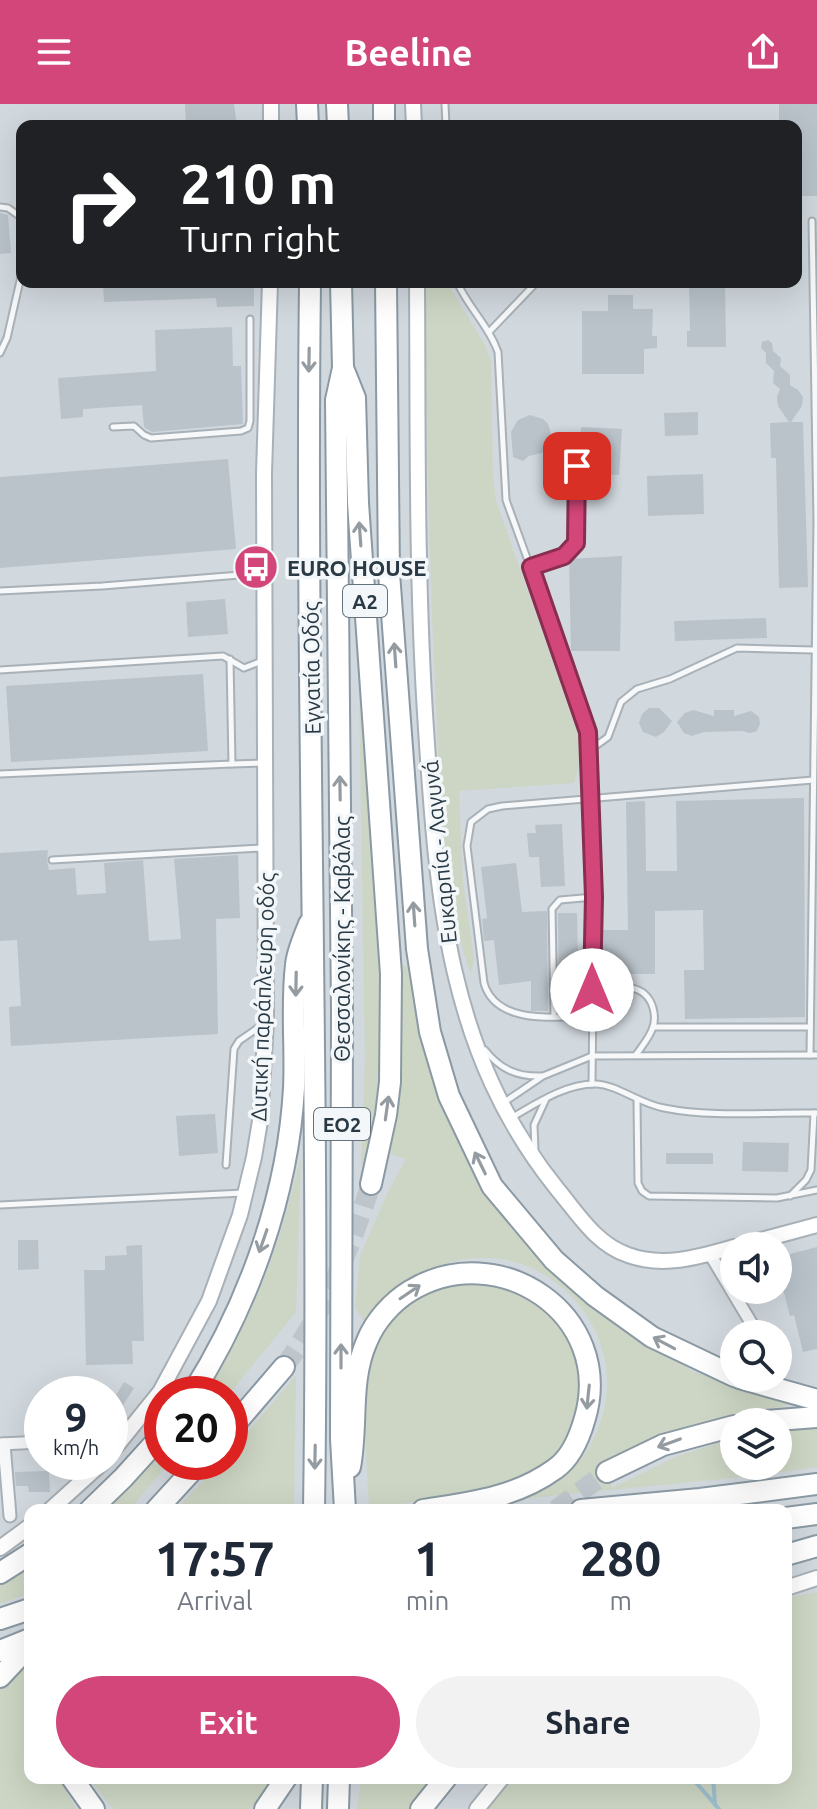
<!DOCTYPE html>
<html lang="en">
<head>
<meta charset="utf-8">
<style>
  body { margin:0; font-family:Ubuntu,sans-serif; background:#f2f2f3; color:#1f2937; height:100vh; display:flex; flex-direction:column; font-size:30px; white-space:nowrap }
  * { box-sizing:border-box; margin:0 }
  p { font-size:26px; color:#747a83 }
  .icon { flex:none; width:44px; height:44px; fill:none; stroke:currentColor; stroke-width:2; stroke-linecap:round; stroke-linejoin:round }
  .map { position:relative; flex:1; overflow:hidden }
  .drawer { position:absolute; left:24px; top:1400px; width:768px; height:280px; display:flex; flex-direction:column; background:#fff; border-radius:16px; box-shadow:0 8px 32px #0002 }
  .drawer>* { flex:none }
  .hud { position:absolute; left:16px; top:16px; width:786px; height:168px; border-radius:16px; box-shadow:0 8px 32px #0002; background:#202124; color:#fff; overflow:hidden }
  .fabs { position:absolute; left:720px; top:1128px; display:grid; gap:16px }
  .fabs a { display:grid; place-items:center; width:72px; height:72px; border-radius:50%; background:#fff; box-shadow:0 8px 32px #0002; font-size:40px }
  .speed { position:absolute; left:24px; top:1272px; display:flex; gap:16px; font-size:40px; font-weight:700; text-align:center }
  .speed>* { display:grid; place-content:center; width:104px; height:104px; border-radius:50%; background:#fff; box-shadow:0 8px 32px #0002; line-height:1 }
  .speed small { font-size:20px; font-weight:400 }
  .speed .limit { border:12px solid #d22; background:#fff; color:#111 }
  .pin { position:absolute; display:grid; place-items:center; width:68px; height:68px; color:#fff; margin:-34px; border-radius:16px; box-shadow:0 4px 12px #0006 }
  .me { position:absolute; width:88px; margin:-44px; rotate:0deg; stroke-linejoin:round; filter:drop-shadow(0 0 6px #0008) }
  .turn { display:flex; align-items:center; gap:28px; height:168px; padding:0 32px; font-size:36px }
  .turn .icon { width:104px; height:104px; stroke-width:2.5 }
  .turn b { display:block; font-size:56px; line-height:68px }
  .eta { display:flex; justify-content:space-evenly; align-items:center; height:136px; text-align:center }
  .eta b { font-size:48px; font-weight:600; line-height:56px }
  .primary-button { display:flex; gap:16px; margin-top:auto; padding:16px 32px }
  .primary-button a { flex:1; height:92px; border-radius:48px; background:#d3467a; color:#fff; font-size:32px; font-weight:600; line-height:92px; text-align:center }
  .primary-button a+a { background:#f2f2f3; color:#1f2937 }
  header { display:flex; justify-content:space-between; align-items:center; height:104px; padding:0 32px; background:#d3467a; color:#fff; font-size:36px; font-weight:600 }
  .map>svg:first-child { display:block }
</style>
</head>
<body>
<header><svg class="icon" aria-label="menu" viewBox="0 0 24 24"><path d="M4 6h16M4 12h16M4 18h16"/></svg>Beeline<svg class="icon" aria-label="share" viewBox="0 0 24 24"><path d="M12 15V3M7 8l5-5 5 5M5 13v7h14v-7"/></svg></header>
<div class="map">
<svg width="817" height="1705" viewBox="0 0 817 1705">
  <rect width="100%" height="100%" fill="#e3e9ec"/>
  <path fill="#d1d8de" fill-rule="evenodd" d="M0 0H817V1705H0ZM22 22H796V178H22ZM734 1142H778V1186H734ZM734 1230H778V1274H734ZM42 1290H110V1358H42ZM162 1290H230V1358H162ZM734 1318H778V1362H734ZM30 1406H786V1674H30Z"/>
  <g fill="#cdd6c4">
    <path d="M424 178H447L485 241 491 258 493 372 496 397 579 633 581 654 574 679 459 687 463 778 474 853 471 871C441 786 441 691 436 602 429 461 427 319 424 178Z"/>
    <path d="M359 586H362L373 766 380 820 385 946 375 1038 361 1064 365 953Z"/>
    <path d="M401 861 409 862 423 943 443 1002 479 1083 531 1147 606 1209 692 1267 790 1301 734 1313 604 1362 612 1384 675 1353 734 1334V1362H778V1326L817 1323V1363C720 1378 623 1383 526 1395 538 1388 552 1382 563 1374 578 1362 588 1346 596 1330 642 1226 536 1118 432 1165 406 1176 386 1200 366 1219L355 1204 360 1152 388 1088 406 1055 389 1049 400 983Z"/>
    <path d="M301 1053 296 1208 229 1290H201C231 1244 259 1195 276 1142 286 1113 293 1083 301 1053Z"/>
    <path d="M464 1174 525 1187 568 1227 583 1269 576 1322 556 1354 524 1375 475 1388 369 1405C367 1344 351 1234 412 1196 427 1186 447 1181 464 1174Z"/>
    <path d="M296 1271 294 1406H175L222 1358H230V1349Z"/>
    <path d="M162 1341V1358H170L129 1406H97Z"/>
    <path d="M30 1457V1489L0 1500V1476Z"/>
    <path d="M817 1488V1705H488L514 1674H786V1494Z"/>
    <path d="M30 1555V1674H59L76 1705H0V1586Z"/>
    <path d="M89 1674H271L258 1697 250 1705H113Z"/>
    <path d="M361 1674H442L421 1705H357Z"/>
  </g>
  <g fill="none" stroke-linecap="round" stroke-linejoin="round">
    <g stroke="#9ebfcd" stroke-width="4">
      <path d="M692 1674 719 1705"/>
      <path d="M713 1674 715 1700"/>
    </g>
  </g>
  <g fill="#bac3ca">
    <path d="M185 0H234L237 22H186Z"/>
    <path d="M779 0H817V92H796V22H779Z"/>
    <path d="M0 109 8 111 11 149 0 150Z"/>
    <path d="M103 178H254V202L217 203 216 194 104 198Z"/>
    <path d="M689 178H725L726 243H687V227H690Z"/>
    <path d="M608 191H633V205H653L652 232H657V244L644 245V270H582V207H608Z"/>
    <path d="M232 223 233 262H241L243 320 152 328 144 323 142 301 83 305V313L61 315 58 274 156 267 155 226Z"/>
    <path d="M768 236 772 239 773 247 781 254 780 262 790 271V281L798 286 803 293 802 302 791 318H803L808 483 779 484 776 354H771L770 319 789 318 778 302 777 293 780 285 773 279 774 267 766 259V249L761 244 762 238Z"/>
    <path d="M698 308V331L665 332 664 309Z"/>
    <path d="M530 311 543 315 548 320 552 333 550 339 542 349 529 352 523 357 513 353 511 328 518 316Z"/>
    <path d="M581 323 622 325 619 371 582 369 580 357Z"/>
    <path d="M228 355 236 445 0 464V373Z"/>
    <path d="M703 370 704 410 648 412 647 372Z"/>
    <path d="M622 452 620 547H571L569 455Z"/>
    <path d="M225 495 228 530 188 533 186 498Z"/>
    <path d="M766 514 767 534 675 537 674 517Z"/>
    <path d="M203 570 208 647 11 658 6 582Z"/>
    <path d="M649 604H659L672 617 664 628 656 633 643 628 639 619 642 610Z"/>
    <path d="M693 606 714 612V606H734V612L751 607 759 613 760 620 757 627 750 629 742 627 704 628 692 632 684 629 677 618 685 609Z"/>
    <path d="M804 694 805 913 685 915 684 866H704L703 806 655 807V870H602V826H628L626 698 645 697 646 767H677L676 697Z"/>
    <path d="M562 720 565 782 541 783 539 753H529L527 729H536L535 721Z"/>
    <path d="M48 746 47 757 49 766 75 764 77 791 106 789 104 759 143 756 149 837 181 835 174 755 238 751 240 814 216 815 218 930 11 942 9 903 21 902 17 836 0 837V749Z"/>
    <path d="M516 759 522 808 547 807 548 907H531V877L499 881 494 836 484 837 482 815 487 814 481 763Z"/>
    <path d="M558 809H577L579 907H559Z"/>
    <path d="M215 1010 218 1049 179 1052 176 1012Z"/>
    <path d="M743 1038 789 1039 788 1068 742 1067Z"/>
    <rect x="666" y="1049" width="47" height="11"/>
    <path d="M18 1136H38L39 1165 18 1166Z"/>
    <path d="M142 1141 144 1237H132L133 1260 86 1261 84 1166H105V1152L127 1151 126 1142Z"/>
    <path d="M817 1143V1245L803 1248 794 1211 790 1212 783 1185 778 1186V1153Z"/>
    <path d="M124 1278 134 1284 110 1321V1301Z"/>
    <path d="M49 1367 50 1388H29L28 1382H16L15 1368Z"/>
  </g>
  <g fill="none" stroke-linecap="round" stroke-linejoin="round">
    <g stroke="#bec6cb" stroke-width="20" stroke-dasharray="20 10" stroke-linecap="butt">
      <path d="M284 1263C325 1207 350 1145 371 1080"/>
      <path d="M556 1406 607 1368"/>
    </g>
    <g stroke="#a8b1b7" stroke-width="9">
      <g id="lane">
        <path d="M445 0 446 22"/>
        <path d="M0 103 8 104 22 114"/>
        <path d="M457 178C468 203 489 222 498 248L506 396 581 603 588 628 594 793 592 980"/>
        <path d="M489 228 534 181"/>
        <path d="M0 249 7 234 22 168"/>
        <path d="M113 323 134 322 144 331 151 334 241 327 248 324 250 317V215"/>
        <path d="M531 463 564 452 576 439 577 362"/>
        <path d="M0 487 102 482 264 469"/>
        <path d="M0 566 223 552 244 564 262 557"/>
        <path d="M590 646 608 633 621 598 637 585 670 575 737 544 813 546"/>
        <path d="M232 660 263 659"/>
        <path d="M0 670 232 660 230 555"/>
        <path d="M52 756 262 744"/>
        <path d="M592 886C615 883 645 876 653 904 655 911 655 917 653 923 650 933 642 942 636 951"/>
        <path d="M592 912C559 913 496 922 484 879L467 742 471 718 488 705 502 702 813 676"/>
        <path d="M554 913 552 805 560 796 594 793"/>
        <path d="M653 923H810"/>
        <path d="M485 946C500 965 517 973 542 972"/>
        <path d="M810 951 817 418 812 117"/>
        <path d="M637 997 638 1079 642 1087 649 1092 777 1094 817 1086"/>
        <path d="M503 999 543 972 592 952 817 951"/>
        <path d="M511 1014C537 999 565 980 595 980 616 980 640 1000 664 1004 713 1014 767 1008 817 1009"/>
        <path d="M535 1046 534 1021 546 995"/>
        <path d="M226 1061 234 945 239 937 262 921"/>
        <path d="M790 1092 806 1076 811 1066 814 1009"/>
        <path d="M0 1101 243 1089"/>
      </g>
    </g>
    <g stroke="#a8b1b7" stroke-width="15">
      <g id="street">
        <path d="M710 1150 753 1222"/>
        <path d="M0 1340 42 1338"/>
        <path d="M4 1340 10 1412"/>
      </g>
    </g>
    <g stroke="#a8b1b7" stroke-width="18">
      <g id="secondary">
        <path d="M413 0 414 22"/>
        <path d="M271 22V0"/>
        <path d="M417 178C418 327 416 476 426 625 437 793 447 949 558 1086 578 1110 596 1140 628 1151 663 1164 699 1153 734 1143"/>
        <path d="M739 1142 817 1121"/>
        <path d="M110 1350 160 1288 209 1197 240 1111 254 1053 260 1017 266 918 264 369 270 178"/>
        <path d="M50 1406 103 1358"/>
        <path d="M0 1444 30 1422"/>
        <path d="M786 1484 817 1474"/>
        <path d="M477 1705 502 1674"/>
      </g>
    </g>
    <g stroke="#8a99a3" stroke-width="24">
      <g id="highway">
        <path d="M307 0 308 22"/>
        <path d="M337 0 338 22"/>
        <path d="M384 0V22"/>
        <path d="M310 178C305 587 320 997 314 1406"/>
        <path d="M341 178 343 264 336 296 342 907 341 1335 345 1406"/>
        <path d="M386 178 389 469 417 845 430 928 449 992 492 1082 554 1156 595 1192 652 1233 734 1272"/>
        <path d="M343 264 355 294 358 399 391 870 390 978 386 1011 371 1080"/>
        <path d="M739 1274 817 1296"/>
        <path d="M192 1290C249 1200 288 1091 294 984 296 943 291 902 296 861 297 848 304 833 309 820"/>
        <path d="M753 1318 817 1313"/>
        <path d="M230 1326 284 1263"/>
        <path d="M350 1363C358 1321 349 1277 367 1237 375 1217 392 1198 410 1187 498 1133 615 1210 585 1314 580 1332 571 1354 555 1365 515 1394 469 1399 423 1406"/>
        <path d="M607 1368 663 1341 734 1322"/>
        <path d="M90 1406 123 1374 162 1331"/>
        <path d="M156 1406 200 1358"/>
        <path d="M581 1406 700 1395 817 1380"/>
        <path d="M786 1414 817 1410"/>
        <path d="M786 1451 817 1442"/>
        <path d="M0 1469 30 1450"/>
        <path d="M0 1515 30 1505"/>
        <path d="M0 1547 30 1535"/>
        <path d="M0 1573 30 1541"/>
        <path d="M72 1674 94 1705"/>
        <path d="M265 1705 286 1674"/>
        <path d="M311 1705 312 1674"/>
        <path d="M338 1705 339 1674"/>
        <path d="M421 1705 446 1674"/>
      </g>
    </g>
    <use href="#lane" stroke="#f7f8fa" stroke-width="5"/>
    <use href="#street" stroke="#f7f8fa" stroke-width="11"/>
    <use href="#secondary" stroke="#fff" stroke-width="14"/>
    <use href="#highway" stroke="#fff" stroke-width="20"/>
  </g>
  <defs><path id="oneway-shaft" d="M-6 0H5M1.5-3L5.5 0L1.5 3" fill="none" stroke-width="1.6" stroke-linecap="round" stroke-linejoin="round" transform="scale(2)"/></defs>
  <g stroke="#949ca2">
    <use href="#oneway-shaft" transform="translate(309 256) rotate(91)"/>
    <use href="#oneway-shaft" transform="translate(360 430) rotate(-94)"/>
    <use href="#oneway-shaft" transform="translate(395 551) rotate(-94)"/>
    <use href="#oneway-shaft" transform="translate(340 684) rotate(-91)"/>
    <use href="#oneway-shaft" transform="translate(414 810) rotate(-94)"/>
    <use href="#oneway-shaft" transform="translate(296 880) rotate(91)"/>
    <use href="#oneway-shaft" transform="translate(387 1004) rotate(-82)"/>
    <use href="#oneway-shaft" transform="translate(480 1059) rotate(-116)"/>
    <use href="#oneway-shaft" transform="translate(263 1137) rotate(109)"/>
    <use href="#oneway-shaft" transform="translate(410 1188) rotate(-34)"/>
    <use href="#oneway-shaft" transform="translate(664 1239) rotate(-152)"/>
    <use href="#oneway-shaft" transform="translate(341 1252) rotate(-90)"/>
    <use href="#oneway-shaft" transform="translate(588 1293) rotate(96)"/>
    <use href="#oneway-shaft" transform="translate(669 1339) rotate(160)"/>
    <use href="#oneway-shaft" transform="translate(315 1353) rotate(91)"/>
  </g>
  <g fill="none" stroke-linecap="round" stroke-linejoin="round">
    <g stroke="#892e4f" stroke-width="20">
      <path id="route" d="M577 362 576 439 564 452 531 463 588 628 594 793 592 886"/>
    </g>
    <use href="#route" stroke="#d3467a" stroke-width="14"/>
  </g>
  <defs>
    <g id="bus-disc" transform="scale(2.3)"><circle r="9.5" fill="#d3467a" stroke="#f3f7f9"/><path d="M-5-6H5V4H4V6H2V4H-2V6H-4V4H-5ZM-3.5-4V0h7V-4ZM-3.5 1.2v1.5H-2V1.2ZM2 1.2v1.5H3.5V1.2Z" fill="#fff"/></g>
  </defs>
  <g fill-rule="evenodd">
    <use href="#bus-disc" x="256" y="463"/>
  </g>
  <g text-anchor="middle" dominant-baseline="central" stroke-width="7" stroke-linejoin="round" paint-order="stroke">
    <g fill="#f3f7f9" stroke="#66737b" stroke-width="2">
      <rect x="343" y="481" width="44" height="32" rx="6"/>
      <rect x="314" y="1004" width="56" height="32" rx="6"/>
    </g>
    <g font-size="20" font-weight="bold" fill="#2a3a45">
      <text x="365" y="497">Α2</text>
      <text x="342" y="1020">ΕΟ2</text>
    </g>
    <g font-size="22" font-weight="bold" fill="#2a3a45" stroke="#f3f7f9" text-anchor="start">
      <text x="287" y="463">EURO HOUSE</text>
    </g>
    <g font-size="22" fill="#2a3a45" stroke="#f3f7f9">
      <text transform="translate(311 564) rotate(-91)">Εγνατία Οδός</text>
      <text transform="translate(439 748) rotate(-96)">Ευκαρπία - Λαγυνά</text>
      <text transform="translate(341 835) rotate(-90)">Θεσσαλονίκης - Καβάλας</text>
      <text transform="translate(262 893) rotate(-88)">Δυτική παράπλευρη οδός</text>
    </g>
  </g>
</svg>
<div class="fabs">
<a><svg class="icon" aria-label="sound" viewBox="0 0 24 24"><path d="M4 9h4l5-4v14l-5-4H4zM17 9q2 3 0 6"/></svg></a>
<a><svg class="icon" aria-label="search" viewBox="0 0 24 24"><circle cx="10" cy="10" r="6"/><path d="M15 15l6 6"/></svg></a>
<a><svg class="icon" aria-label="layers" viewBox="0 0 24 24"><path d="M12 4l9 5-9 5-9-5zM3 14l9 5 9-5"/></svg></a>
</div>
<div class="speed"><div>9<small>km/h</small></div><div class="limit">20</div></div>
<div class="pin" style="left:577px;top:362px;background:#d93025"><svg class="icon" aria-label="arrive" viewBox="0 0 24 24"><path d="M6 21V4h12l-3 4 3 4H6"/></svg></div>
<svg class="me" style="left:592px;top:886px" viewBox="-20 -20 40 40"><circle r="19" fill="#fff"/><path d="M0-13L10 11 0 6-10 11z" fill="#d3467a"/></svg>
<div class="hud">
<div class="turn"><svg class="icon" aria-label="right" viewBox="0 0 24 24"><path d="M7 20v-9h11M14 6l5 5-5 5"/></svg><div><b>210 m</b>Turn right</div></div>
</div>
<section class="drawer">
<div class="eta">
<div><b>17:57</b><p>Arrival</p></div>
<div><b>1</b><p>min</p></div>
<div><b>280</b><p>m</p></div>
</div>
<div class="primary-button"><a>Exit</a><a>Share</a></div>
</section>
</div>
</body>
</html>
